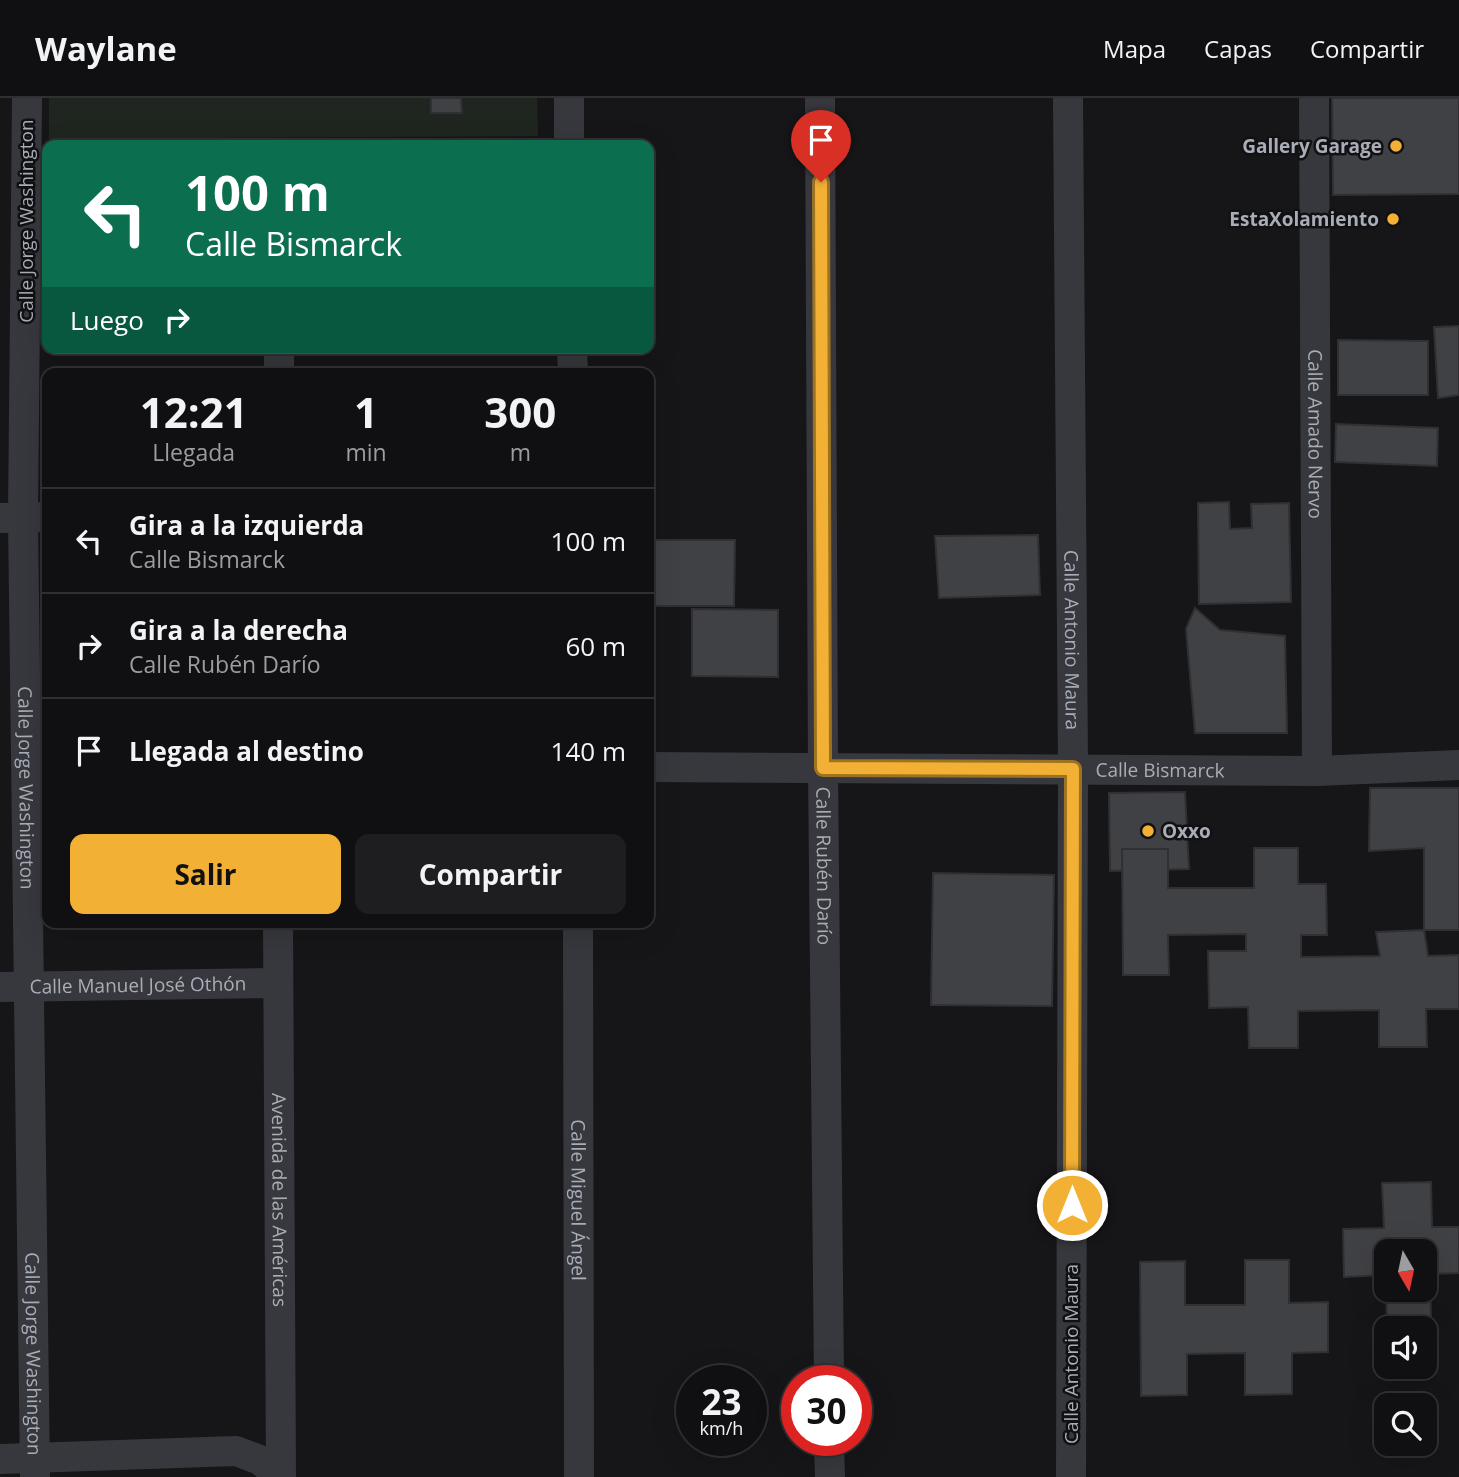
<!DOCTYPE html>
<html lang="es">
<head>
<meta charset="utf-8">
<style>
  body { margin:0; font-family:"Open Sans",sans-serif; background:#1e1e20; color:#f1f3f6; height:100vh; display:flex; flex-direction:column; font-size:26px; white-space:nowrap }
  * { box-sizing:border-box; margin:0 }
  p { font-size:23px; color:#9c9d9f }
  .icon { flex:none; width:38px; height:38px; fill:none; stroke:currentColor; stroke-width:2; stroke-linecap:round; stroke-linejoin:round }
  .map { position:relative; flex:1; overflow:hidden }
  .details { position:absolute; left:42px; top:270px; width:612px; height:560px; display:flex; flex-direction:column; background:#101012; border-radius:14px; box-shadow:0 7px 28px #0002,0 0 0 2px #303032 }
  .details>* { flex:none }
  .hud { position:absolute; left:42px; top:42px; width:612px; height:214px; border-radius:14px; box-shadow:0 7px 28px #0002,0 0 0 2px #303032; background:#0b6e4f; color:#fff; overflow:hidden }
  .needle { width:46px; rotate:171deg }
  .buttons { position:absolute; left:1374px; top:1141px; display:grid; gap:14px }
  .buttons a { display:grid; place-items:center; width:63px; height:63px; border-radius:14px; background:#101012; box-shadow:0 7px 28px #0002,0 0 0 2px #303032; font-size:35px }
  .speed { position:absolute; left:676px; top:1267px; display:flex; gap:14px; font-size:35px; font-weight:700; text-align:center }
  .speed>* { display:grid; place-content:center; width:91px; height:91px; border-radius:50%; background:#101012; box-shadow:0 7px 28px #0002,0 0 0 2px #303032; line-height:1 }
  .speed small { font-size:18px; font-weight:400 }
  .speed .limit { border:10px solid #d22; background:#fff; color:#111 }
  .pin { position:absolute; display:grid; place-items:center; width:60px; height:60px; color:#fff; margin:-72px -30px; border-radius:50% 50% 50% 0; rotate:-45deg; box-shadow:0 0 7px #0007 }
  .pin .icon { rotate:45deg }
  .me { position:absolute; width:77px; margin:-38px; rotate:0deg; stroke-linejoin:round; filter:drop-shadow(0 0 5px #0008) }
  .turn { display:flex; align-items:center; gap:24px; height:147px; padding:0 28px; font-size:32px }
  .turn .icon { width:91px; height:91px; stroke-width:2.5 }
  .turn b { display:block; font-size:49px; line-height:60px }
  .then { display:flex; align-items:center; height:66px; padding:0 28px; background:#0003; gap:14px; font-size:26px }
  .eta { display:flex; justify-content:space-evenly; align-items:center; height:119px; text-align:center }
  .eta b { font-size:42px; font-weight:700; line-height:49px }
  .action { display:flex; gap:14px; margin-top:auto; padding:14px 28px }
  .action a { flex:1; height:80px; border-radius:14px; background:#f2b134; color:#111; font-size:28px; font-weight:700; line-height:80px; text-align:center }
  .action a+a { background:#1e1e20; color:#f1f3f6 }
  ul { padding:0; list-style:none }
  li { display:flex; align-items:center; gap:21px; height:105px; padding:0 28px; border-top:2px solid #303032 }
  li div { flex:1 }
  li b { display:block; font-size:26px }
  li em { font-style:normal }
  header { display:flex; align-items:center; gap:42px; box-sizing:border-box; height:98px; padding:0 35px; background:#101012; border-bottom:2px solid #303032 }
  header strong { font-size:33px }
  nav { display:flex; gap:38px; margin-inline-start:auto; font-size:24px }
  .map>svg:first-child { display:block }
</style>
</head>
<body>
<header>
<strong>Waylane</strong>
<nav><a>Mapa</a><a>Capas</a><a>Compartir</a></nav>
</header>
<div class="map">
<svg width="1459" height="1379" viewBox="0 0 1459 1379">
  <rect width="100%" height="100%" fill="#161618"/>
  <path fill="#1e261f" d="M49 0H537L538 38 49 41Z"/>
  <g fill="#404145" stroke="#303034" stroke-width="2" fill-rule="evenodd">
    <path d="M431 0H461L462 15H431Z"/>
    <path d="M1332 0H1459V96L1333 97Z"/>
    <path d="M1459 228V297L1438 300 1434 229Z"/>
    <path d="M1338 242 1428 243V297H1338Z"/>
    <path d="M1336 326 1438 330 1437 368 1335 364Z"/>
    <path d="M1229 404 1230 431 1252 430 1251 406 1289 405 1291 504 1199 506 1198 405Z"/>
    <path d="M1038 437 1040 497 939 500 935 438Z"/>
    <path d="M649 442H735L734 508H649Z"/>
    <path d="M1195 510 1220 532 1285 538 1287 635H1195L1186 531Z"/>
    <path d="M692 511 778 512V579L692 578Z"/>
    <path d="M1370 690H1459V832H1424V750L1369 753Z"/>
    <path d="M1185 694 1189 771 1110 773 1109 695Z"/>
    <path d="M1254 750H1298V786H1326L1327 837H1301V859L1380 858 1376 834 1424 832 1428 858 1459 857V911H1426L1427 949H1379V912L1298 913V950H1249L1248 909 1209 910 1208 853H1246V836L1168 837 1169 877H1123L1122 751H1168V790H1254Z"/>
    <path d="M933 775 1054 777 1052 908 931 907Z"/>
    <path d="M1431 1084 1432 1129H1459V1175L1430 1176 1431 1219 1387 1221 1385 1177 1344 1179 1343 1131 1384 1130 1382 1085ZM1386 1153H1424V1192H1386Z"/>
    <path d="M1245 1162H1289V1205L1328 1204V1254L1292 1255V1296L1245 1297V1255L1187 1256V1297L1141 1298 1140 1164 1185 1163V1207H1245Z"/>
  </g>
  <g fill="none" stroke-linecap="round" stroke-linejoin="round">
    <g stroke="#37383d" stroke-width="30">
      <path id="s1" d="M27 0 23 420 35 1379"/>
      <path d="M569 0V47"/>
      <path id="s2" d="M820 0 823 670 829 1283"/>
      <path id="s3" d="M1068 0 1073 671 1071 1379"/>
      <path id="s4" d="M1314 0 1317 673"/>
      <path d="M572 250 573 275"/>
      <path d="M279 275V250"/>
      <path d="M0 420 47 419"/>
      <path id="s5" d="M649 669 1317 673 1459 667"/>
      <path id="s6" d="M278 824 281 1379"/>
      <path id="s7" d="M578 824 579 1379"/>
      <path id="s8" d="M0 889 278 885"/>
      <path d="M829 1342 830 1379"/>
      <path d="M0 1361 236 1353 260 1362 280 1379"/>
    </g>
  </g>
  <g fill="none" stroke-linecap="round" stroke-linejoin="round">
    <g stroke="#9d7322" stroke-width="18">
      <path id="route" d="M821 84 823 670 1073 671 1072 1107"/>
    </g>
    <use href="#route" stroke="#f2b134" stroke-width="12"/>
  </g>
  <g fill="#f2b134" stroke="#111113" stroke-width="2.5">
    <circle cx="1396" cy="48" r="7"/>
    <circle cx="1393" cy="121" r="7"/>
    <circle cx="1148" cy="733" r="7"/>
  </g>
  <g text-anchor="middle" dominant-baseline="central" stroke-width="5" stroke-linejoin="round" paint-order="stroke">
    <g font-size="19" font-weight="bold" fill="#a8adb8" stroke="#111113" text-anchor="end">
      <text x="1382" y="48">Gallery Garage</text>
      <text x="1379" y="121">EstaXolamiento</text>
      <text x="1162" y="733" text-anchor="start">Oxxo</text>
    </g>
    <g font-size="19" fill="#a8adb8" stroke="#111113">
      <text transform="translate(26 123) rotate(-90)">Calle Jorge Washington</text>
      <text stroke="none"><textPath href="#s4" startOffset="336">Calle Amado Nervo</textPath></text>
      <text stroke="none"><textPath href="#s3" startOffset="542">Calle Antonio Maura</textPath></text>
      <text stroke="none"><textPath href="#s5" startOffset="511">Calle Bismarck</textPath></text>
      <text stroke="none"><textPath href="#s1" startOffset="690">Calle Jorge Washington</textPath></text>
      <text stroke="none"><textPath href="#s2" startOffset="768">Calle Rubén Darío</textPath></text>
      <text stroke="none"><textPath href="#s8" startOffset="138">Calle Manuel José Othón</textPath></text>
      <text stroke="none"><textPath href="#s6" startOffset="278">Avenida de las Américas</textPath></text>
      <text stroke="none"><textPath href="#s7" startOffset="278">Calle Miguel Ángel</textPath></text>
      <text stroke="none"><textPath href="#s1" startOffset="1256">Calle Jorge Washington</textPath></text>
      <text transform="translate(1071 1256) rotate(-90)">Calle Antonio Maura</text>
    </g>
  </g>
</svg>
<div class="buttons">
<a><svg class="needle" viewBox="-14 -14 28 28"><path d="M0-13l5 13h-10z" fill="#e53935"/><path d="M0 13l5-13h-10z" fill="#9c9d9f"/></svg></a>
<a><svg class="icon" aria-label="sound" viewBox="0 0 24 24"><path d="M4 9h4l5-4v14l-5-4H4zM17 9q2 3 0 6"/></svg></a>
<a><svg class="icon" aria-label="search" viewBox="0 0 24 24"><circle cx="10" cy="10" r="6"/><path d="M15 15l6 6"/></svg></a>
</div>
<div class="speed"><div>23<small>km/h</small></div><div class="limit">30</div></div>
<div class="pin" style="left:821px;top:84px;background:#d93025"><svg class="icon" aria-label="arrive" viewBox="0 0 24 24"><path d="M6 21V4h12l-3 4 3 4H6"/></svg></div>
<svg class="me" style="left:1072px;top:1107px" viewBox="-20 -20 40 40"><circle r="17" fill="#f2b134" stroke="#fff" stroke-width="3"/><path d="M0-11L8 9 0 5-8 9z" fill="#fff"/></svg>
<div class="hud">
<div class="turn"><svg class="icon" aria-label="left" viewBox="0 0 24 24"><path d="M17 20v-9H6M10 6l-5 5 5 5"/></svg><div><b>100 m</b>Calle Bismarck</div></div>
<div class="then">Luego<svg class="icon" aria-label="right" viewBox="0 0 24 24"><path d="M7 20v-9h11M14 6l5 5-5 5"/></svg></div>
</div>
<section class="details">
<div class="eta">
<div><b>12:21</b><p>Llegada</p></div>
<div><b>1</b><p>min</p></div>
<div><b>300</b><p>m</p></div>
</div>
<ul>
<li><svg class="icon" aria-label="left" viewBox="0 0 24 24"><path d="M17 20v-9H6M10 6l-5 5 5 5"/></svg><div><b>Gira a la izquierda</b><p>Calle Bismarck</p></div><em>100 m</em></li>
<li><svg class="icon" aria-label="right" viewBox="0 0 24 24"><path d="M7 20v-9h11M14 6l5 5-5 5"/></svg><div><b>Gira a la derecha</b><p>Calle Rubén Darío</p></div><em>60 m</em></li>
<li><svg class="icon" aria-label="arrive" viewBox="0 0 24 24"><path d="M6 21V4h12l-3 4 3 4H6"/></svg><div><b>Llegada al destino</b></div><em>140 m</em></li>
</ul>
<div class="action"><a>Salir</a><a>Compartir</a></div>
</section>
</div>
</body>
</html>
